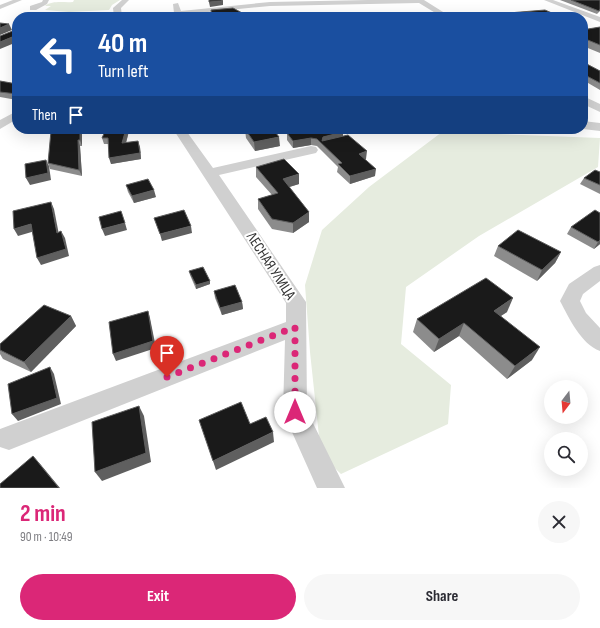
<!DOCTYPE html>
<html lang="en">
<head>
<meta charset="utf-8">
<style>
  body { margin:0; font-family:"Sofia Sans Condensed",sans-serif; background:#f7f7f7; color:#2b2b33; height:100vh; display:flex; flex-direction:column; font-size:15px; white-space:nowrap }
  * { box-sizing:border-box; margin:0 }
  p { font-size:13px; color:#7c7c81 }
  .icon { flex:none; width:22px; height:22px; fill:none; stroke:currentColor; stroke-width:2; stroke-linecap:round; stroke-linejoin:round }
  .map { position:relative; height:488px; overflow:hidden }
  .side { display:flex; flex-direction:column; background:#fff; flex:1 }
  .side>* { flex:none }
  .hud { position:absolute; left:12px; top:12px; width:576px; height:122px; border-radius:16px; box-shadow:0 4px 16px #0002; background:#1a4fa0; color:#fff; overflow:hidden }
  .needle { width:26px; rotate:196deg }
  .controls { position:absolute; left:544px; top:380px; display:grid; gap:8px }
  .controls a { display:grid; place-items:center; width:44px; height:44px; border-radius:50%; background:#fff; box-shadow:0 4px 16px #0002; font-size:20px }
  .pin { position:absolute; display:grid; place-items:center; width:34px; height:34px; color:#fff; margin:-41px -17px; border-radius:50% 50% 50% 0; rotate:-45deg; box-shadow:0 0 4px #0007 }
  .pin .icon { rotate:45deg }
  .me { position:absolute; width:44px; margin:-22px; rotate:0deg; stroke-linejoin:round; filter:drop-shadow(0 0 3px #0008) }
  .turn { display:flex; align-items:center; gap:14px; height:84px; padding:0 20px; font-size:18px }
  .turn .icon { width:52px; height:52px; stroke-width:2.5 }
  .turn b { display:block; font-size:28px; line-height:34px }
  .then { display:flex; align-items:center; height:38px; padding:0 20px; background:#0003; gap:8px; font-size:15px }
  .round { display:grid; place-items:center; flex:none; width:42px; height:42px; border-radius:21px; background:#f7f7f7 }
  .overview { display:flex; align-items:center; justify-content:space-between; height:68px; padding:0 20px }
  h1 { font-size:24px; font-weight:700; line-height:30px; color:#db2777 }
  .button { display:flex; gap:8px; margin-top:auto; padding:8px 20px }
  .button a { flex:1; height:46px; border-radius:24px; background:#db2777; color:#fff; font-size:16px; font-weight:700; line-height:46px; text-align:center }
  .button a+a { background:#f7f7f7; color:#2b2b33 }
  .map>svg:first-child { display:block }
</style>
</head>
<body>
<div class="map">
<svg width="600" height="488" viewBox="0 0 600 488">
  <rect width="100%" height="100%" fill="#fff"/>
  <g fill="#e6ecdf">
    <path d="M74 0H120L112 5 109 10 69 12 45 10 51 6H45C53 0 64 3 73 2Z"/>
    <path d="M442 132 600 138 598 167 479 236 406 287 401 344 451 385 448 424 341 474 321 455 310 352 305 285 322 230 369 187Z"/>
  </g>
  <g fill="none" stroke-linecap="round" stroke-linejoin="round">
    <g fill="#d0d0d0" fill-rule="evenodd">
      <path d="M13 0H22L0 9V5Z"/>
      <path d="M43 0H49L47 4 36 10H30V6L42 2Z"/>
      <path d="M122 0H129L121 8 122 17H114L113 8Z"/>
      <path d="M368 0H424L451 17H442L419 3 270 6 178 15 174 13 173 4 178 3 181 11 270 2Z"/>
      <path d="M544 0H553L600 17V22Z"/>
      <path d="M364 12H367V16L315 17 319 15Z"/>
      <path d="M583 96 600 104V112L583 104Z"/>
      <path d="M17 111V119L0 129V120Z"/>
      <path d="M583 121 600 123V131L583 129Z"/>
      <path d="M176 129H188L187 132 213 168 311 146 316 147 318 150 316 153 219 175 306 302 307 411 345 488H317L283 412 285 340 9 450 0 447V429L286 322V303L175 132Z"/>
      <path d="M600 265V281L583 294 580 301 586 313 600 328V351C581 344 569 318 560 301L569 284 594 267Z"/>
    </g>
  </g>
  <g fill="#8c8c8c">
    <path d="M560 0H600V11L597 14Z"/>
    <path d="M211 10 244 14V17H212Z"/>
    <path d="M583 27 588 29 600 27V53L583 46Z"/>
    <path d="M583 62 600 71V90L583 80Z"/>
    <path d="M0 81 17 84V100L0 97Z"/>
    <path d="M245 129 280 146 255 151 246 138Z"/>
    <path d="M303 129H343V136L366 159H365L375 176 350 184 337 172 338 167 317 146 311 145 293 148 287 140V133L303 130Z"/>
    <path d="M129 131 126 143 140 147 141 159 111 164 109 144H104L102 138Z"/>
    <path d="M82 133V146H80L82 176 50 169 48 163Z"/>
    <path d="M256 167 299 184 289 187 309 212V222L293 233 272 229 258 209V199L272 195 256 177Z"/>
    <path d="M600 172V194L580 184 584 178Z"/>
    <path d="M126 185 156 197 134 203 128 192Z"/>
    <path d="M600 213V244L594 249 567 234 571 227Z"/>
    <path d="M498 246 561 252 555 263 537 281 494 256Z"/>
    <path d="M189 271 210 281V284L196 289 190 275Z"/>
    <path d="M214 291 242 302 243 309 222 315 215 298Z"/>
    <path d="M507 312 501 316 532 360 507 379 459 336 434 352 413 332 417 319Z"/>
    <path d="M71 316 76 326 31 372 3 359 0 354V344Z"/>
  </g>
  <g fill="#5f5f5f">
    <path d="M223 1V5L210 7 209 2Z"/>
    <path d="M9 24 12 30 0 35V28Z"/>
    <path d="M17 35V42L0 49V42Z"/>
    <path d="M80 129H81L82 133V146L80 140Z"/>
    <path d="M126 129H129V131L124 150 122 143Z"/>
    <path d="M343 132V139L322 143 323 137Z"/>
    <path d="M279 137 280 146 255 151 254 142Z"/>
    <path d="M311 138V145L293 148V141Z"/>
    <path d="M78 140 80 146 82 176 79 170Z"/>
    <path d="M138 141 140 147 141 159 111 164 109 158Z"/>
    <path d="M367 151 366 159 359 161V154Z"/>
    <path d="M46 160 49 166 51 180 30 185 26 178Z"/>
    <path d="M376 169 375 176 350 184V176Z"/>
    <path d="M299 174V184L283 189V179Z"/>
    <path d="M154 190 156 197 134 203 132 196Z"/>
    <path d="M51 202 54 209 60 240 57 233Z"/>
    <path d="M309 212V222L293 233V223Z"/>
    <path d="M125 223 127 230 105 236 102 229Z"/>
    <path d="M31 224 35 231 18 236 14 229Z"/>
    <path d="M191 226 192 233 162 241 160 234Z"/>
    <path d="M61 231 65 238 69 256 41 265 37 258Z"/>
    <path d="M600 240V244L594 249 598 242Z"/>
    <path d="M561 252 555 263 537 281 542 270Z"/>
    <path d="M210 281V284L196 289V285Z"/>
    <path d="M513 298 507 312 488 324 494 311Z"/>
    <path d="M242 302 243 309 222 315 220 308Z"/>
    <path d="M148 311 150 318 156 348 116 361 113 354Z"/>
    <path d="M71 316 76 326 31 372 24 362Z"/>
    <path d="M464 323 459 336 434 352 439 339Z"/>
    <path d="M540 347 532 360 507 379 515 366Z"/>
    <path d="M50 367 54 374 61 404 18 421 12 414Z"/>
    <path d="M139 406 144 416 151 462 102 481 95 472Z"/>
    <path d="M273 432 274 442 216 470 213 461Z"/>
    <path d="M33 456 41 465 60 488H59Z"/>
  </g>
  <g fill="#1a1a1a" stroke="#5f5f5f">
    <path d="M209 0H221L223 1 209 2Z"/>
    <path d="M571 0H600V9L599 11Z"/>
    <path d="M233 8 244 14 223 15 224 16 212 17 211 10Z"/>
    <path d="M545 10 561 17H489L484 15Z"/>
    <path d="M0 23 9 24 0 28Z"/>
    <path d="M16 25H17V35L0 42V36L15 30Z"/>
    <path d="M583 27 588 29 600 27V45L583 38Z"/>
    <path d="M583 62 600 71V83L583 74Z"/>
    <path d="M0 81 17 84V94L0 92Z"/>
    <path d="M66 129H80V140H78L79 170 48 163 51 131Z"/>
    <path d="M106 129H126L122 143 138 141 140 153 109 158 108 138H102Z"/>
    <path d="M245 129H273L279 137 254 142Z"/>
    <path d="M306 129H343V132L323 137 322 141 348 135 367 151 359 154 376 169 350 176 338 164 342 163 317 139 311 138 293 141 287 133Z"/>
    <path d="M284 159 299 174 283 179 309 212 293 223 272 219 258 199 278 193 256 167Z"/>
    <path d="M46 160 48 173 26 178 25 164Z"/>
    <path d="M595 170 600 172V185L584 178Z"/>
    <path d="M148 179 154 190 132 196 126 185Z"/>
    <path d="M51 202 57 233 61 231 66 249 37 258 31 224 14 229 13 211Z"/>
    <path d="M184 210 191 226 160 234 154 218Z"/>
    <path d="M595 210 600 213V240L598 242 571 227Z"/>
    <path d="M121 211 125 223 102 229 99 217Z"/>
    <path d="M518 230 561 252 542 270 498 246Z"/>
    <path d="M203 267 210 281 196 285 189 271Z"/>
    <path d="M486 278 513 298 494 311 540 347 515 366 464 323 439 339 417 319Z"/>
    <path d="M235 285 242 302 220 308 214 291Z"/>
    <path d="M44 305 71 316 24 362 0 350V344Z"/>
    <path d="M148 311 153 341 113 354 109 322Z"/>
    <path d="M50 367 57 398 12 414 8 384Z"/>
    <path d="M241 402 250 424 266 417 273 432 213 461 199 420Z"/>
    <path d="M139 406 146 453 95 472 92 422Z"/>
    <path d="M33 456 59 488H0V484Z"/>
  </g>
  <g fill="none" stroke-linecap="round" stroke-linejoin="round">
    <path stroke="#db2777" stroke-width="7" stroke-dasharray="0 12.6" d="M167 377 295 327V412"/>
  </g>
  <g text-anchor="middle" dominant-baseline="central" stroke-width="4" stroke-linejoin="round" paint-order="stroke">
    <g font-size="15" fill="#333" stroke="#fff">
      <text transform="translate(271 266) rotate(57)">ЛЕСНАЯ УЛИЦА</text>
    </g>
  </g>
</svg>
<div class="controls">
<a><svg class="needle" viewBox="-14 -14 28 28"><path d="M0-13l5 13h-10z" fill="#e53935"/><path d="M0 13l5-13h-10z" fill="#7c7c81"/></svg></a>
<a><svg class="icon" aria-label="search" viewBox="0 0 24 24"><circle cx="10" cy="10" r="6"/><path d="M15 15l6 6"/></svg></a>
</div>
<div class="pin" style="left:167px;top:377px;background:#d93025"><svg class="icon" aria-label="arrive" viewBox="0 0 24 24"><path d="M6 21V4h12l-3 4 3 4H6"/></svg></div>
<svg class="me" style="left:295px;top:412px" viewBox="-20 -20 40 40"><circle r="19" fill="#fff"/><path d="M0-13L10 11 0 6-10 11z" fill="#db2777"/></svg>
<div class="hud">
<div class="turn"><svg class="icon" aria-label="left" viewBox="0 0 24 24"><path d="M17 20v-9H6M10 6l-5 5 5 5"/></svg><div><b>40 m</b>Turn left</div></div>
<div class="then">Then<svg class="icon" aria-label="arrive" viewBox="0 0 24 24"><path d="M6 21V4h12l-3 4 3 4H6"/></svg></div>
</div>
</div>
<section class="side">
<div class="overview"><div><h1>2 min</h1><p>90 m · 10:49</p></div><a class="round"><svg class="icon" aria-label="close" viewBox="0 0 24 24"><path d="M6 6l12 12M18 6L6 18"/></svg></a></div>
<div class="button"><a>Exit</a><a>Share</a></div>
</section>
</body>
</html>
